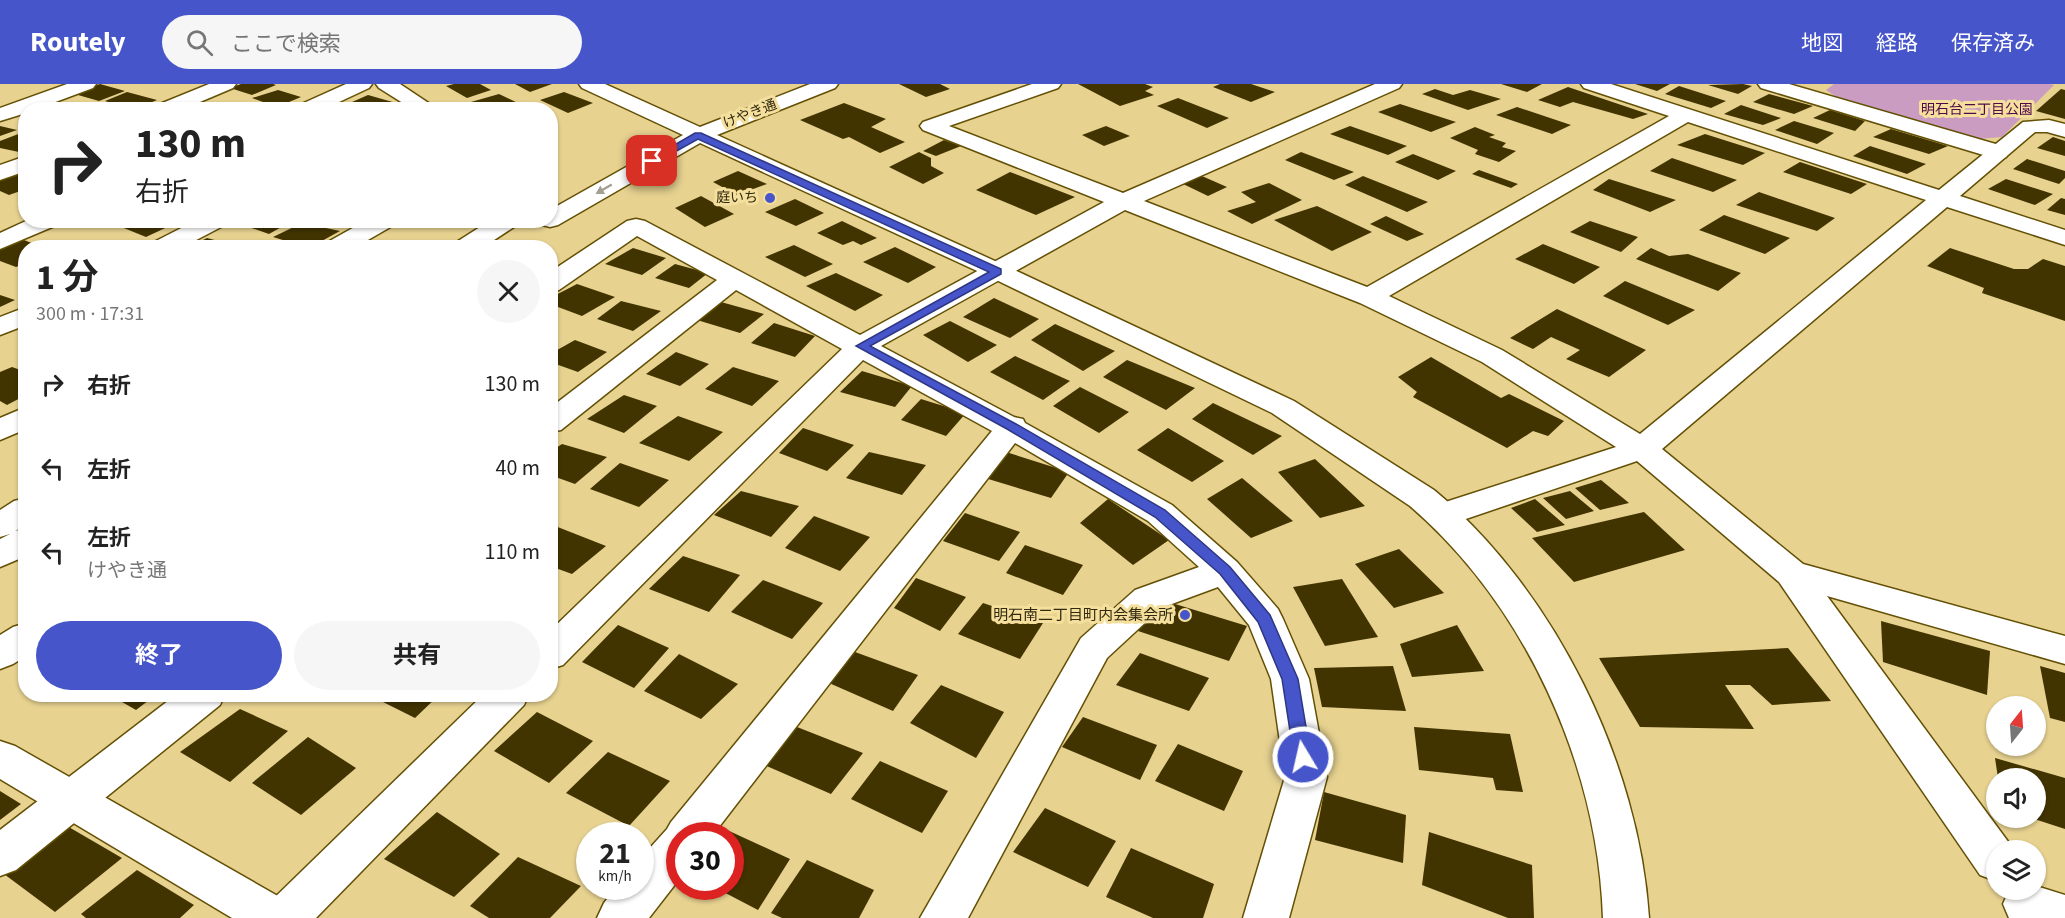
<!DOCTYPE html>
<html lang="ja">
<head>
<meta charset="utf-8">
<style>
  body { margin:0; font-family:"Source Sans 3","Noto Sans JP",sans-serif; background:#f6f6f6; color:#222; height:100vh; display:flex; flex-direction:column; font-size:22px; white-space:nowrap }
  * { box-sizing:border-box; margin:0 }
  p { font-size:20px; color:#767676 }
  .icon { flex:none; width:33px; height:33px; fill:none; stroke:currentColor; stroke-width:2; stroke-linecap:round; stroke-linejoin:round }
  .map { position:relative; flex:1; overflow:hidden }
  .panel { position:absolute; left:18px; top:156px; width:540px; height:462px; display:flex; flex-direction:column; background:#fff; border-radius:24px; box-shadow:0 2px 4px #0004 }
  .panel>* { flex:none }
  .top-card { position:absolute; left:18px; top:18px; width:540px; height:126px; border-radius:24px; box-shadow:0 2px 4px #0004; background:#fff; color:#222; overflow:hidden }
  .needle { width:39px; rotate:17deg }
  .tools { position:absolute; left:1986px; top:612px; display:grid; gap:12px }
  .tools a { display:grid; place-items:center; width:60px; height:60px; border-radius:50%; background:#fff; box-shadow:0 2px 4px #0004; font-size:30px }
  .speed { position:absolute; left:576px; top:738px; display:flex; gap:12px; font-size:30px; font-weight:700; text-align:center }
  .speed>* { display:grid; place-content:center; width:78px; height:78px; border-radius:50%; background:#fff; box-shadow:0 2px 4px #0004; line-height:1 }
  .speed small { font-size:15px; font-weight:400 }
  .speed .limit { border:9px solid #d22; background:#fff; color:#111 }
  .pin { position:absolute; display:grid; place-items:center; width:51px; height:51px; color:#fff; margin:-26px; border-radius:12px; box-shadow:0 3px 9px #0006 }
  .me { position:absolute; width:66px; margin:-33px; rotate:351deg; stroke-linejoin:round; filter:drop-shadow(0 0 4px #0008) }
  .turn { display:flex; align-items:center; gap:21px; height:126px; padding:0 18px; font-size:27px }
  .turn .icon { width:78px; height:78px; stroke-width:2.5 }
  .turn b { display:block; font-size:42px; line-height:51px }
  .round { display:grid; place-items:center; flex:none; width:63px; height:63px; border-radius:32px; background:#f6f6f6 }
  .headline { display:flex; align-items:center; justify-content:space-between; height:102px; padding:0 18px }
  h1 { font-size:36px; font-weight:700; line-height:45px }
  .primary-button { display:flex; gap:12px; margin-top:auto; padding:12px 18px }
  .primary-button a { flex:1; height:69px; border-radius:36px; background:#4655ca; color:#fff; font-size:24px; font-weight:700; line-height:69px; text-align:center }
  .primary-button a+a { background:#f6f6f6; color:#222 }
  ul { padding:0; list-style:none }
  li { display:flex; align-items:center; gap:18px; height:84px; padding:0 18px }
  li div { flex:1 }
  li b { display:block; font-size:22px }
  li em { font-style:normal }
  header { display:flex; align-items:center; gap:36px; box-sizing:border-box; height:84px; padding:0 30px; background:#4655ca; color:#fff }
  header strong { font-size:28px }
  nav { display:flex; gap:33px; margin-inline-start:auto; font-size:21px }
  .search { width:420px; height:54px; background:#f6f6f6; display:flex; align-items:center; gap:15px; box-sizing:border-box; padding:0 21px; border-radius:33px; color:#767676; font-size:22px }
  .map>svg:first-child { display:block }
</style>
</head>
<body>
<header>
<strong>Routely</strong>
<div class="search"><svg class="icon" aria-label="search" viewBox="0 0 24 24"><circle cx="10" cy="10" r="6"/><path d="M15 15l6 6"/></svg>ここで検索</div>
<nav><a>地図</a><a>経路</a><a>保存済み</a></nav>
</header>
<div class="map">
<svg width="2065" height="834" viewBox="0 0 2065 834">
  <rect width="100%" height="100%" fill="#e7d290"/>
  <path fill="#ca9cc2" d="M1834 0H2050L2054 1 2002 53 1978 55 1838 14 1826 6Z"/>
  <g fill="#423400">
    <path d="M100 0 125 7 99 17 71 9Z"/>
    <path d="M241 0H273L276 1 252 11 230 4Z"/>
    <path d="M454 0H480L491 6 467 14 446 2Z"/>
    <path d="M515 0H552L530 8Z"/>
    <path d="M899 0H940L950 5 926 13Z"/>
    <path d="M1078 0H1145L1153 3 1145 7 1154 11 1120 22Z"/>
    <path d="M1220 0H1251L1275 8 1251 18 1213 3Z"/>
    <path d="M1501 0H1542L1527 8Z"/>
    <path d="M1635 0H1670L1657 7Z"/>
    <path d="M1743 0 1752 2 1738 10 1708 1Z"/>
    <path d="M1679 2 1726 17 1711 24 1665 10Z"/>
    <path d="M1568 3 1648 30 1633 35 1573 18 1560 23 1538 16Z"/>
    <path d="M1435 5 1453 11 1470 6 1501 15 1468 26 1422 10Z"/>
    <path d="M2061 5 2065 6V35L2036 27Z"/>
    <path d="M278 6 301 13 277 23 252 14Z"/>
    <path d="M127 8 157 16 133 26 105 17Z"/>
    <path d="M564 8 593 19 568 29 540 16Z"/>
    <path d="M499 10 522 21 511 26H483L471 18Z"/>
    <path d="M1769 10 1813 22 1794 30 1753 18Z"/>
    <path d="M368 11 403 21 394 26H357L343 22Z"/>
    <path d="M1178 14 1229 34 1207 44 1157 22Z"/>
    <path d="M197 17 223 24 174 26Z"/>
    <path d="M53 18 76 25 75 26H33Z"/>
    <path d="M844 19 886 35 871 43 905 58 880 69 849 53 843 55 800 36Z"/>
    <path d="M1400 20 1456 38 1431 48 1378 28Z"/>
    <path d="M1741 21 1781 34 1763 41 1724 30Z"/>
    <path d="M1517 23 1571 41 1552 50 1496 31Z"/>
    <path d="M1830 26 1865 37 1855 47 1813 34Z"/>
    <path d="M1794 37 1834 49 1817 60 1775 46Z"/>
    <path d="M0 42 17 46 0 52Z"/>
    <path d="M1106 42 1130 52 1104 62 1082 51Z"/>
    <path d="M1350 42 1407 62 1388 71 1330 50Z"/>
    <path d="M1475 43 1495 51 1489 53 1506 59 1502 63 1516 67 1499 78 1475 70 1478 66 1450 54Z"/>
    <path d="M1891 45 1948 62 1929 70 1873 53Z"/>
    <path d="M21 49 26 50V66L19 68 0 64V57Z"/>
    <path d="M1705 50 1765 69 1743 81 1677 61Z"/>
    <path d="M2053 53 2065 57V72L2037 64Z"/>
    <path d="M944 56 961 62 936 72 923 67Z"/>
    <path d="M1870 62 1926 80 1907 90 1853 72Z"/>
    <path d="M919 68 931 74V82L944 89 923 100 889 83Z"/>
    <path d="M1301 68 1354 88 1334 96 1285 76Z"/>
    <path d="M1413 70 1456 87 1438 96 1395 78Z"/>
    <path d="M1672 74 1737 96 1713 108 1650 87Z"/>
    <path d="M2027 75 2065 87V94L2059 100 2013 85Z"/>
    <path d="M1800 78 1867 100 1851 110 1783 88Z"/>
    <path d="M1479 86 1518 100 1511 104 1472 90Z"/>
    <path d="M738 87 767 100 737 111 713 98Z"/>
    <path d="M19 88 26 91V105L9 111 0 107V96Z"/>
    <path d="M1010 88 1075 113 1036 131 976 106Z"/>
    <path d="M1195 89 1227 103 1208 112 1179 98Z"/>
    <path d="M1363 92 1428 118 1407 128 1345 101Z"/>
    <path d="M1609 95 1676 116 1650 128 1593 106Z"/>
    <path d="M2006 95 2053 110 2035 121 1988 105Z"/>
    <path d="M1269 99 1302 116 1252 140 1227 127 1256 118 1241 108Z"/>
    <path d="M1759 108 1835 134 1817 147 1736 121Z"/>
    <path d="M701 112 734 130 705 143 675 124Z"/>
    <path d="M2061 114 2065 115V131L2047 126Z"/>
    <path d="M795 115 824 129 796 142 765 128Z"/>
    <path d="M1317 122 1372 148 1332 167 1274 136Z"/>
    <path d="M1724 131 1790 154 1765 170 1699 146Z"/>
    <path d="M1386 132 1424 150 1407 157 1370 140Z"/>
    <path d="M122 136H173L178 138 146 153 114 140Z"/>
    <path d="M238 136H294L269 150 234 138Z"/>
    <path d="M842 137 877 154 861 161 853 157 843 161 817 149Z"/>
    <path d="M1590 137 1638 153 1621 168 1570 148Z"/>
    <path d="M302 139 340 147 309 164 273 153Z"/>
    <path d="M207 154 241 163V164H187Z"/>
    <path d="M24 156 44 164H26V179L16 183 0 177V166Z"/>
    <path d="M1543 160 1600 183 1574 200 1515 175Z"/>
    <path d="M794 161 833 180 805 193 765 173Z"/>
    <path d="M895 163 936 183 908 199 863 178Z"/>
    <path d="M633 164 666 174 642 191 605 180Z"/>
    <path d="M1651 164 1669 172 1688 170 1741 189 1718 207 1636 175Z"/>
    <path d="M1950 164 2014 185H2028L2043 175 2065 182V237L1982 209 1984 204 1927 182Z"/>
    <path d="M675 180 708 189 689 204 655 194Z"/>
    <path d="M836 189 883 211 855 227 806 202Z"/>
    <path d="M1625 197 1695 226 1668 241 1603 212Z"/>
    <path d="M577 200 615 213 582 232 550 220V214Z"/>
    <path d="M0 211 15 216 0 223Z"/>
    <path d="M994 214 1039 235 1010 254 963 233Z"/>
    <path d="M621 217 661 227 633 247 597 235Z"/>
    <path d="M721 218 764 230 740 249 697 236Z"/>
    <path d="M1557 225 1646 266 1609 293 1566 275 1580 266 1551 253 1533 265 1510 254Z"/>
    <path d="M950 237 997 261 968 278 923 251Z"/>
    <path d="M774 239 815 252 795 273 751 259Z"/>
    <path d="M1055 240 1115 267 1083 287 1031 256Z"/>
    <path d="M575 256 607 268 578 288 550 278V270Z"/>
    <path d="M676 268 709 280 680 302 646 290Z"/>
    <path d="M1015 272 1070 297 1043 316 990 288Z"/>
    <path d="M1431 273 1501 314 1509 310 1564 337 1548 352 1533 347 1507 364 1413 313 1417 308 1398 293Z"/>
    <path d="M1127 276 1195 304 1166 326 1103 293Z"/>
    <path d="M12 283 26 288V311L7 321 0 317V288Z"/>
    <path d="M733 283 779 297 752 322 705 305Z"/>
    <path d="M862 287 912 302 895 323 840 308Z"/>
    <path d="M1080 303 1129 328 1099 349 1053 322Z"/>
    <path d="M624 311 657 322 624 349 587 335Z"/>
    <path d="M921 315 966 329 946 352 901 336Z"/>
    <path d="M1213 319 1282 352 1253 371 1192 335Z"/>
    <path d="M678 332 723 348 689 377 639 359Z"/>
    <path d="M803 344 854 361 827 387 779 369Z"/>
    <path d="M1168 344 1224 377 1192 398 1137 366Z"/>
    <path d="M562 360 607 373 575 400 550 391V368Z"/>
    <path d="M869 368 926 381 902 411 846 394Z"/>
    <path d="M1006 368 1069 388 1051 414 985 394Z"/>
    <path d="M1315 375 1365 422 1320 434 1278 388Z"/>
    <path d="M620 379 669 396 639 423 590 405Z"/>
    <path d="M1242 394 1293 437 1251 454 1207 415Z"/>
    <path d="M1601 396 1629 419 1600 426 1575 404Z"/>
    <path d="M741 407 799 422 771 453 714 431Z"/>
    <path d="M1570 407 1594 427 1566 435 1543 414Z"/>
    <path d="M1108 415 1169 456 1133 481 1080 439Z"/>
    <path d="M1535 415 1565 441 1537 448 1511 424Z"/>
    <path d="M1644 428 1685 466 1574 498 1532 454Z"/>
    <path d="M965 429 1020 448 999 477 943 457Z"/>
    <path d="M814 432 870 453 840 487 785 464Z"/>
    <path d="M550 440 606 462 572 490 550 482Z"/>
    <path d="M1025 461 1083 481 1063 511 1006 489Z"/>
    <path d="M1399 465 1444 509 1394 524 1355 480Z"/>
    <path d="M683 472 740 491 709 528 649 505Z"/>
    <path d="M916 494 966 513 940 547 894 524Z"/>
    <path d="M1342 495 1378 553 1325 562 1293 503Z"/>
    <path d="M763 496 823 519 792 555 731 528Z"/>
    <path d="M1162 516 1247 542 1229 577 1138 547Z"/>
    <path d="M983 519 1043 539 1020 575 958 550Z"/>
    <path d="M1881 537 1990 567 1987 611 1883 578Z"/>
    <path d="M618 541 669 564 634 604 582 578Z"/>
    <path d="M1457 541 1484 587 1412 593 1400 560Z"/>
    <path d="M1788 564 1831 617 1772 621 1750 601H1725L1754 645 1640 643 1599 574Z"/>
    <path d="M855 568 918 591 893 627 829 599Z"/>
    <path d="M1140 569 1209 594 1189 627 1116 601Z"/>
    <path d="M679 570 738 600 701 635 644 607Z"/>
    <path d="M1393 582 1406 627 1322 623 1314 584Z"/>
    <path d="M2040 582 2065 589V638L2050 634Z"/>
    <path d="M941 601 1004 628 976 674 910 639Z"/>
    <path d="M108 610H157L136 626Z"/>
    <path d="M367 610H440L415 634Z"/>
    <path d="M240 625 288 647 230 698 180 668Z"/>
    <path d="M537 628 593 657 549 699 494 667Z"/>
    <path d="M1083 633 1157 661 1140 696 1062 663Z"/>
    <path d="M797 643 863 669 831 710 762 680Z"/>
    <path d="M1414 643 1510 650 1523 708 1496 706 1493 694 1419 686Z"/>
    <path d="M308 653 356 684 301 731 252 699Z"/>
    <path d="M1178 660 1243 687 1224 727 1155 697Z"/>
    <path d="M608 668 670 697 629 742 566 709Z"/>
    <path d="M1995 674 2065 694V745L2031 734H2036V694H1998Z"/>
    <path d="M880 677 948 707 922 749 851 715Z"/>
    <path d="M0 707 21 720 0 736Z"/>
    <path d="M1324 708 1406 731 1403 779 1315 756Z"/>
    <path d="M1045 724 1116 757 1088 803 1013 768Z"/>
    <path d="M437 728 500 770 454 813 384 775Z"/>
    <path d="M67 742 122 774 55 828 4 790Z"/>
    <path d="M727 746 790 775 758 826 712 802H730V752H722Z"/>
    <path d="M1429 748 1532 781 1534 834H1508L1422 801Z"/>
    <path d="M1131 764 1214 800 1203 834H1153L1106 813Z"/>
    <path d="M518 773 581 802 550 834H489L470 822Z"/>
    <path d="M807 776 874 806 859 834H782L771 829Z"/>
    <path d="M137 786 194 821 180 834H86L81 830Z"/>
  </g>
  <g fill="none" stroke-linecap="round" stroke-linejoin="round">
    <g stroke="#635005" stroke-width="3">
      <g id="minor">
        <path d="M67 0H96L93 4 34 26H26V29L0 37V24Z"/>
        <path d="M209 0H236L233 4 181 26H152L155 22Z"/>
        <path d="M346 0H372L369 4 322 26H294L297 22Z"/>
        <path d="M376 0H400L439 26H414L379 4Z"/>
        <path d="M1032 0H1061L1058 4 949 42 1123 109 1375 0H1402L1399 4 1144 117 1367 203 1669 32 1584 4 1581 0H1611L1939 106 2023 38 2049 36 2065 40V53L2047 48H2035L1960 112 2065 146V161L1947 123 1662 365 1803 480 2065 552V580L1827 512 2012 763 2013 766H1996V797L1980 791 1779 498 1637 377 1454 439 1442 442 1430 439 1425 431 1430 423 1616 363 1482 278 1360 219 1125 126 881 262 1014 333 1023 335 1025 339 1172 421 1237 478 1278 525 1283 535 1309 595 1327 693 1289 834H1243L1285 693 1271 595 1249 541 1218 503 1161 524 1107 574 968 834H920L1081 554 1135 506 1199 483 1148 437 1015 359 712 752H680V794L649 834H597L604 819 617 802H640V775L667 745 671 738 992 347 863 276 563 581 550 585V547L842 265 736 206 561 346 550 348V324L717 196 637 152 559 206 550 208V188L627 137 636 135 645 137 860 251 1104 118 923 46 920 42 923 38ZM1688 38 1926 116 1640 350 1502 266 1389 212Z"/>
        <path d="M26 72V87L0 96V81Z"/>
        <path d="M28 136H61L57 141 0 165V149Z"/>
        <path d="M197 136H229L225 141 181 164H149L152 159Z"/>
        <path d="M367 136H398L394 141 354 164H323L326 159Z"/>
        <path d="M26 223V241L0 251V233Z"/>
        <path d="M26 323V345L0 356V334Z"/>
        <path d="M26 539V572L13 580 0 585V551L13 543Z"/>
        <path d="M177 610H225L220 621 16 786 0 792V746Z"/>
        <path d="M484 610H529L524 621 316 834H262L269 819Z"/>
        <path d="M2036 802 2065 811V834H2009L2003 820 2009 806H2036Z"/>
      </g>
    </g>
    <g stroke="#635005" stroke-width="3">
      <g id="tertiary">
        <path d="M579 0H605L700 43 810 0H838L835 4 717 51 1006 182 1294 317 1434 406C1554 506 1639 678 1649 834H1603C1598 682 1526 522 1410 422L1272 329 988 192 700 59 558 141 550 143 542 141 538 136H550V126L683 51 582 4Z"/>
        <path d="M1758 0H1789L2006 63 2009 68 2006 73 1998 75 1990 73 1761 4Z"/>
        <path d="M491 136H521L517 141 482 164H452L455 159Z"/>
        <path d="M26 414V441L15 447 26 444V472L0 483V455L10 450 0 453V426L14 417Z"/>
        <path d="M0 657 15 662 290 819 297 834H232L0 695Z"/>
      </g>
    </g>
    <use href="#minor" fill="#fff" fill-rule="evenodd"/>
    <use href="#tertiary" fill="#fff" fill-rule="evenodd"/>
  </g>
  <defs><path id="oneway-solid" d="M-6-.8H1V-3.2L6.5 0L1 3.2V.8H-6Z" transform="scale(1.5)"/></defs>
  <use fill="#a39f93" href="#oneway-solid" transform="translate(604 105) rotate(150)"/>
  <path fill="#4655ca" stroke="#2e3783" stroke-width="1.5" d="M695 49H701L1001 185V190L870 262 1016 340 1165 426 1230 483 1270 531 1298 595 1311 673 1309 678 1303 680 1297 678 1294 673 1282 595 1258 538 1220 490 1155 433 1007 345 856 262 989 188 698 55 655 79 647 77Z"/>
  <g fill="#4655ca" stroke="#f4df9d" stroke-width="2">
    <circle cx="770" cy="114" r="6"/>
    <circle cx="1185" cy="531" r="6"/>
  </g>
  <g text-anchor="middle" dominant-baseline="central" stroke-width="6" stroke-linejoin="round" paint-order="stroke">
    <g font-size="14" fill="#51084b" stroke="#f4df9d">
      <text x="1977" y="26">明石台二丁目公園</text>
    </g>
    <g font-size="14" fill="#322a0f" stroke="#f4df9d">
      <text transform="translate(750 30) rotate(-21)">けやき通</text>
    </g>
    <g font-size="14" fill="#322a0f" stroke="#f4df9d" text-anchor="end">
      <text x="758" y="114">庭いち</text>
    </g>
    <g font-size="15" fill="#322a0f" stroke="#f4df9d" text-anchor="end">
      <text x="1173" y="531">明石南二丁目町内会集会所</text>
    </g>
  </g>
</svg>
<div class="tools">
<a><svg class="needle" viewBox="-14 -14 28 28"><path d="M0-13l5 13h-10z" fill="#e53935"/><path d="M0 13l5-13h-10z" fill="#767676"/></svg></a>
<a><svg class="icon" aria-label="sound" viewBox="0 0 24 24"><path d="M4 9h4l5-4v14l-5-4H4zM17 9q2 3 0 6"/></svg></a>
<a><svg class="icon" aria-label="layers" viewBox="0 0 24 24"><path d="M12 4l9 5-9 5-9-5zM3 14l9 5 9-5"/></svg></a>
</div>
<div class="speed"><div>21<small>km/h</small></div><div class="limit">30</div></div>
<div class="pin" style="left:652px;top:77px;background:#d93025"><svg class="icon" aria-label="arrive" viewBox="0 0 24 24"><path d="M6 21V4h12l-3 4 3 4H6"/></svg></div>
<svg class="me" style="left:1303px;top:673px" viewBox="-20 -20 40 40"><circle r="17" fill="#4655ca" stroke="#fff" stroke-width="3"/><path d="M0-11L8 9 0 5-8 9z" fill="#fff"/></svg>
<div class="top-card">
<div class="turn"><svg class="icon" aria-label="right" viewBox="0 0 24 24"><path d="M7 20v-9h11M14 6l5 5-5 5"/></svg><div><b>130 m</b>右折</div></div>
</div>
<section class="panel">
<div class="headline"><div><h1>1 分</h1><p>300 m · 17:31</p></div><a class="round"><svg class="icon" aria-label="close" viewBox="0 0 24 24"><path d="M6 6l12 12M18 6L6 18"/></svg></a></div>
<ul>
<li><svg class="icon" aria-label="right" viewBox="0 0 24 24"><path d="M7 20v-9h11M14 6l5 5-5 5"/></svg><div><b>右折</b></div><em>130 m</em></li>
<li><svg class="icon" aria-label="left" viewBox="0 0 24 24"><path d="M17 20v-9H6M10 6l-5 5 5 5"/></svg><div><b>左折</b></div><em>40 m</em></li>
<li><svg class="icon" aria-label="left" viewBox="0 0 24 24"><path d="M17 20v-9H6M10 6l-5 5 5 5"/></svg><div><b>左折</b><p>けやき通</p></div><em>110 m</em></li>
</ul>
<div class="primary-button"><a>終了</a><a>共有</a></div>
</section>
</div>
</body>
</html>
